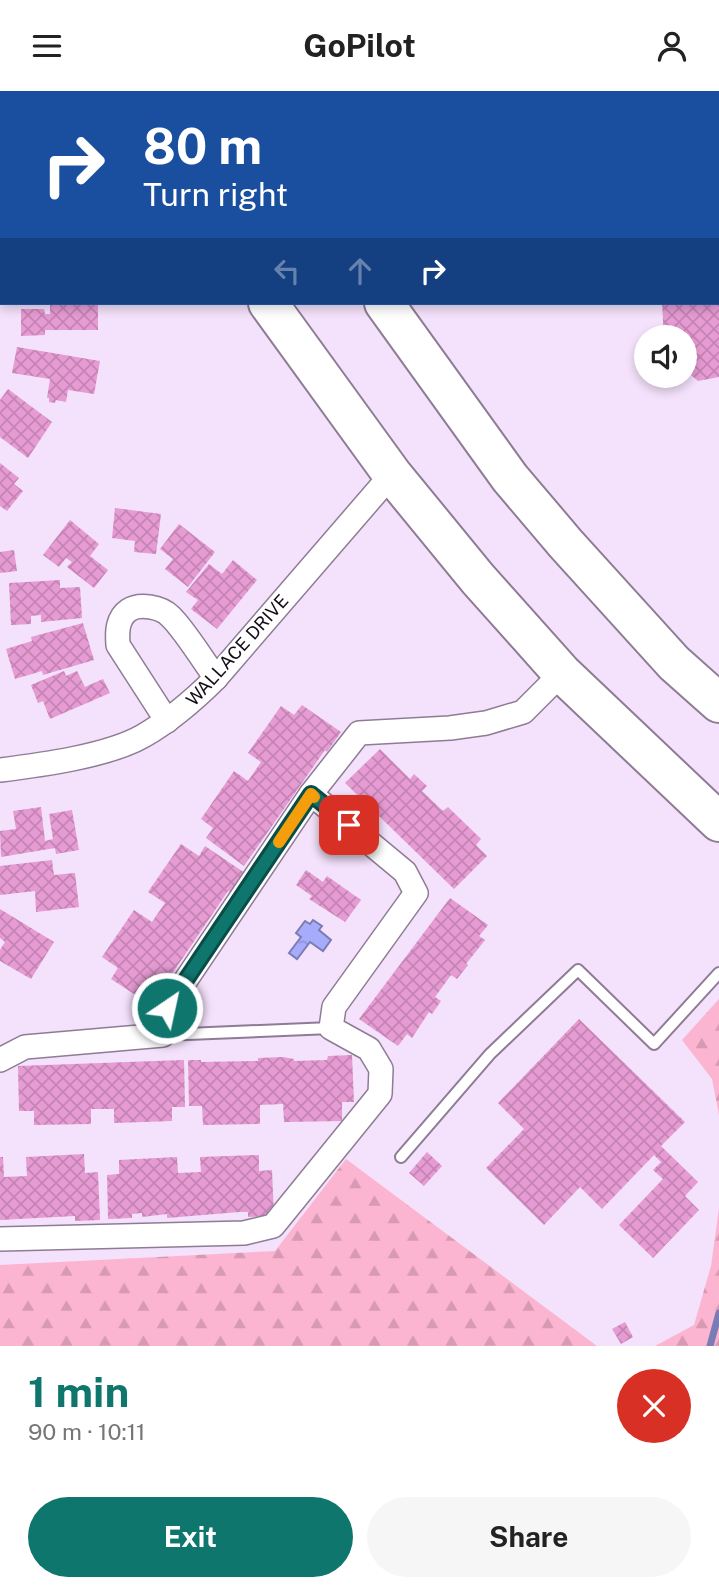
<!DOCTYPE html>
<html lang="en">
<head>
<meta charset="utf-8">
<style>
  body { margin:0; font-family:"Public Sans",sans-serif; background:#f6f6f6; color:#222; height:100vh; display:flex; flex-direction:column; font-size:26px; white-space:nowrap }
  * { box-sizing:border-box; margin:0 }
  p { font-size:23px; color:#767676 }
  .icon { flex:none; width:38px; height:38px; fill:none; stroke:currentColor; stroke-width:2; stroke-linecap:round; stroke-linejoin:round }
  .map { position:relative; height:1255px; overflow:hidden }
  .side { display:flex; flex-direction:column; background:#fff; flex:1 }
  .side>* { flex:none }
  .top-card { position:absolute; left:0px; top:0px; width:719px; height:214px; box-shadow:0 4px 10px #0003; background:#1a4fa0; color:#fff; overflow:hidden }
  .fabs { position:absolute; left:634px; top:234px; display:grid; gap:14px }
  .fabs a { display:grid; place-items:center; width:63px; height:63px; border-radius:50%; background:#fff; box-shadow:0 4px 10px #0003; font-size:35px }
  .pin { position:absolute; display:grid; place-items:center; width:60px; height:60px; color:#fff; margin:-30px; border-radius:14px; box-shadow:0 4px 10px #0006 }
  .me { position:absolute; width:77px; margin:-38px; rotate:34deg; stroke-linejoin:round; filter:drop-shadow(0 0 5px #0008) }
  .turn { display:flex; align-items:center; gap:24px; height:147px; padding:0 28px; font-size:32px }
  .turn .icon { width:91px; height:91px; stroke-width:2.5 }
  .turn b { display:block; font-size:49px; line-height:60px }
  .lanes { display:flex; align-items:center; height:66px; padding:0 28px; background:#0003; justify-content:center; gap:35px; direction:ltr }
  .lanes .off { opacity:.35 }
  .round { display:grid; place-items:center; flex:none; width:74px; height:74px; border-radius:37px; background:#f6f6f6 }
  .overview { display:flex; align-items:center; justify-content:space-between; height:119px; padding:0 28px }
  h1 { font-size:42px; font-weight:700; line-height:52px; color:#0f766e }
  .cta { display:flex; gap:14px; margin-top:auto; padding:14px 28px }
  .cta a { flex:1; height:80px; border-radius:42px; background:#0f766e; color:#fff; font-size:28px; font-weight:700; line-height:80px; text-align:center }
  .cta a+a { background:#f6f6f6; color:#222 }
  header { display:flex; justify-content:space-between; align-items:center; height:91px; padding:0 28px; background:#fff; font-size:32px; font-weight:700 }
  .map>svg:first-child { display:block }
</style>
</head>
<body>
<header><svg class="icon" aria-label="menu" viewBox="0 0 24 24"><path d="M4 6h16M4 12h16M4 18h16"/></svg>GoPilot<svg class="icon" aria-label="person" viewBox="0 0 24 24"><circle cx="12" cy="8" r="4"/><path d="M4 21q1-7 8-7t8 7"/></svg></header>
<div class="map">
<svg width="719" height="1255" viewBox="0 0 719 1255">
  <defs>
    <pattern id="forest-firs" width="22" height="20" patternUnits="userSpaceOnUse" patternTransform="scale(1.75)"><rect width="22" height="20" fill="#fcb5d0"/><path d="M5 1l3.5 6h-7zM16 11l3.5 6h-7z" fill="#d79ab2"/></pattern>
    <pattern id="water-ripples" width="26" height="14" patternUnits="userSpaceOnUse" patternTransform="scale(1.75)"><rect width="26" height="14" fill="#a6abfa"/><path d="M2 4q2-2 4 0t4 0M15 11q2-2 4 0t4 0" fill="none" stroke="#8e92d6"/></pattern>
    <pattern id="building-cross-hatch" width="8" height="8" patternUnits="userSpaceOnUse" patternTransform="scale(1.75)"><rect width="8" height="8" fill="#e69bd3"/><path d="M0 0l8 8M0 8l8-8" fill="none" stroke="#c484b4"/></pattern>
  </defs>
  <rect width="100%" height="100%" fill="#f4e1fb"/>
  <g fill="url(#forest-firs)">
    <path d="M719 908V1024L712 988 682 949Z"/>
    <path d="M346 1068 597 1255H0V1174L275 1160Z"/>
    <path d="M719 1117V1255H655L694 1234 711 1175Z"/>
  </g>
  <path fill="url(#water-ripples)" stroke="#7a7cb6" stroke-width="2" d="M313 829 322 835 319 839 331 849 323 860 310 851 297 868 289 862 301 846 296 842 305 830 310 833Z"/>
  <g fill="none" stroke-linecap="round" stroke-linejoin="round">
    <g stroke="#7a7cb6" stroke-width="7">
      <path d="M4 2 8 0"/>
      <path d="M710 1255 719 1222"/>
    </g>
  </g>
  <g fill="url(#building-cross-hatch)">
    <path d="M50 212H98V239H45V244L21 245V218H44L45 223H50Z"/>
    <path d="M662 212H719V286L698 290 684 278V247H664Z"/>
    <path d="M17 256 100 270 94 303 68 299 66 311 56 309 55 312 49 311V307H47L50 288 12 282Z"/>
    <path d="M8 298 52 331 28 367 0 346V309Z"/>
    <path d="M0 372 19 387 14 393 23 400 7 420 0 415Z"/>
    <path d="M115 417 161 423 156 463 134 461 135 450 112 447Z"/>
    <path d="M70 429 99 453 90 465 108 479 94 497 67 476 72 471 66 467 59 476 43 464Z"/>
    <path d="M179 433 215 461 188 496 165 478 173 468 160 458Z"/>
    <path d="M14 459 17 480 0 482V461Z"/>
    <path d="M233 469 257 489 217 538 191 518 198 509 186 501 209 473 222 483Z"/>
    <path d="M60 489V497L80 496 82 527 41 531V524L31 525V533L11 534 9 492Z"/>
    <path d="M83 532 94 569 43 584 42 580 15 588 6 558 32 550 31 546Z"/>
    <path d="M64 580 66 585 77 580 85 596 103 588 110 602 50 628 43 610 38 612 31 594Z"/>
    <path d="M302 614 341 641 327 661 325 659 244 775 206 747 213 737 201 728 234 680 248 690 261 671 248 662 281 615 294 624Z"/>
    <path d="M380 658 410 688 414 683 427 695 422 700 443 720 448 716 481 748 476 754 487 765 454 798 345 692Z"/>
    <path d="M41 716 45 750 53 748 49 723 72 719 79 759 56 763 55 757 1 766 0 740 16 738 13 720Z"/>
    <path d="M181 753 199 765 205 755 245 782 232 802 228 800 151 914 111 888 118 877 102 866 134 819 152 831 165 812 148 801Z"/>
    <path d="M52 769 54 784 75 782 79 816 36 821 35 800 0 804V775Z"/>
    <path d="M306 779 323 791 327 785 361 809 345 831 309 808 312 805 296 794Z"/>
    <path d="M450 807 488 834 479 845 485 849 466 873 468 874 457 888 451 884 435 906 441 910 432 923 429 921 412 947 407 943 398 955 359 928Z"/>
    <path d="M0 818 54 851 31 888 0 870V859L5 851 0 847Z"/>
    <path d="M579 928 685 1031 661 1055 698 1091 685 1105 699 1119 653 1167 619 1134 663 1088 653 1079 661 1071 654 1064 602 1118 580 1096 544 1134 486 1077 524 1038 498 1012Z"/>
    <path d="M352 964 354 1011H342V1030L284 1031 283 1013 260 1014V1033L203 1034 202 1015H189L188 969H201V971L258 970V967L283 966 294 968V970L327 969 328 965Z"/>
    <path d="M184 969 185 1016H172V1030L114 1032V1018H91V1033L34 1034V1020H19L18 975Z"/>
    <path d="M427 1061 442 1075 424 1095 409 1082Z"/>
    <path d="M84 1063 85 1082 98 1081 100 1129 75 1130V1125L0 1129V1066H3L4 1086 27 1085 26 1066Z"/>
    <path d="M259 1064V1080L272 1079 274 1125 248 1126V1121H239L167 1127V1123L142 1126V1122L132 1123V1127L108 1128 107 1084 119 1083V1069L177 1066 178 1082 201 1081 200 1066Z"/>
    <path d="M625 1231 633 1246 621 1253 612 1238Z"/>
  </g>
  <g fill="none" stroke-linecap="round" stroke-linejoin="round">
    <g stroke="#8e7c94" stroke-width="14">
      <g id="lane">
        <path d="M163 944 331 937"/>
        <path d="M401 1066 490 963 578 879 654 953 719 882"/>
      </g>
    </g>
    <g stroke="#8e7c94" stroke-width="26">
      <g id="street">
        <path d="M659 2 660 0"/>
        <path d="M167 630 118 554C117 541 117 527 129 519 140 512 161 516 170 525 184 538 204 571 216 587"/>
        <path d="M0 679C41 674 108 665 143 645 171 629 194 609 216 587L392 383"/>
        <path d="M0 969 25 956 163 944 167 917 311 703 359 642 450 637 486 632 523 621 562 582"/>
        <path d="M0 1148 244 1142 273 1135 380 1003 381 978 369 958 331 937 334 916 416 802 405 781 311 703"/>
      </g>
    </g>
    <g stroke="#8e7c94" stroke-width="42">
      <g id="highway">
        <path d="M115 0 116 2"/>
        <path d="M229 0 230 2"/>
        <path d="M268 212 392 383 478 488 562 582 719 731"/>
        <path d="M384 212 510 387 566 453 674 572 719 612"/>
      </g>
    </g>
    <use href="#lane" stroke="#fff" stroke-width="10"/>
    <use href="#street" stroke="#fff" stroke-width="23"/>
    <use href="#highway" stroke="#fff" stroke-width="38"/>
  </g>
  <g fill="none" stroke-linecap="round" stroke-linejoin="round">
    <g stroke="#0a4d48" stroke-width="18">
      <path id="route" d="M167 917 311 703 349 734"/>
    </g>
    <use href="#route" stroke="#0f766e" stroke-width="12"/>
    <path stroke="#f59e0b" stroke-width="12" d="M279 751 311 703 314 706"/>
  </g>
  <g text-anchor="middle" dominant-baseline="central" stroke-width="5" stroke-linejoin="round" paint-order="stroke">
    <g font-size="18" fill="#140d16" stroke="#fff">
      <text transform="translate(237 559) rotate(-48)">WALLACE DRIVE</text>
    </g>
  </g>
</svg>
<div class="fabs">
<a><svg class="icon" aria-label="sound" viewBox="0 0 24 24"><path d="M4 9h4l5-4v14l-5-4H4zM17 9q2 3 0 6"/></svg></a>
</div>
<div class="pin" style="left:349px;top:734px;background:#d93025"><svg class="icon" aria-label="arrive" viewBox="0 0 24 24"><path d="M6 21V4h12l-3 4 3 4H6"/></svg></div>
<svg class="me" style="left:167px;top:917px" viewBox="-20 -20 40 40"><circle r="17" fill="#0f766e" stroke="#fff" stroke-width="3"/><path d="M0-11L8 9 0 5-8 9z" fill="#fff"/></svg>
<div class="top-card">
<div class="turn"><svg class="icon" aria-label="right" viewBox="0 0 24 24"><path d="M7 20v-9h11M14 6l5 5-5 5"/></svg><div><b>80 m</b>Turn right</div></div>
<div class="lanes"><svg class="icon off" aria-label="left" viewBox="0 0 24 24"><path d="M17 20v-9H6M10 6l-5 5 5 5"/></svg><svg class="icon off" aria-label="ahead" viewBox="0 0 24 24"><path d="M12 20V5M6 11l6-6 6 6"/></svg><svg class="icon" aria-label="right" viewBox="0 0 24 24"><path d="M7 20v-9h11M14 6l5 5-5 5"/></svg></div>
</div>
</div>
<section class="side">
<div class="overview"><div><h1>1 min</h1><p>90 m · 10:11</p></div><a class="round" style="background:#d93025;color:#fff"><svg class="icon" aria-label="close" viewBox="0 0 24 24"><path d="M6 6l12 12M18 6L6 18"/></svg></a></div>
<div class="cta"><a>Exit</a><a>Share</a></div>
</section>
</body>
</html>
